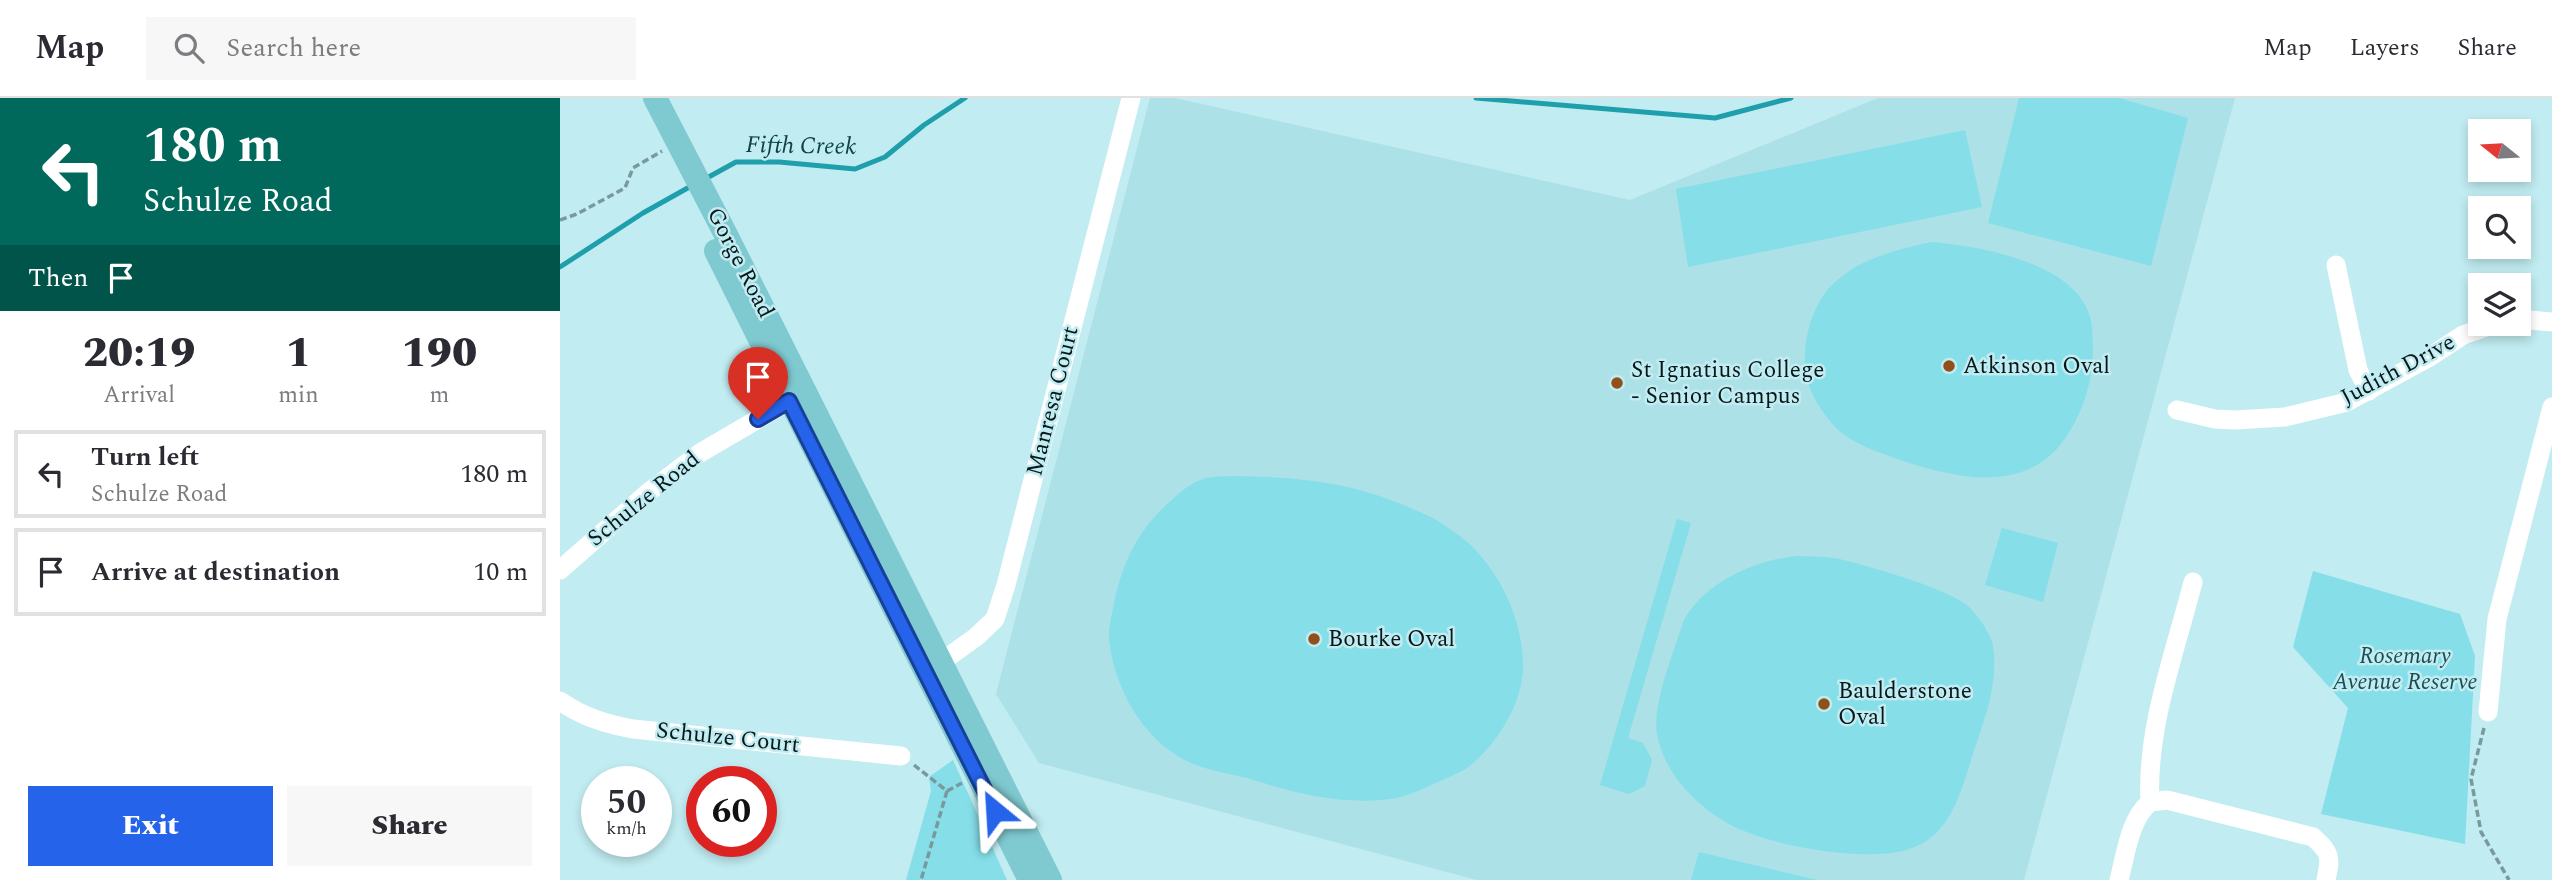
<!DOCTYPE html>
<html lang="en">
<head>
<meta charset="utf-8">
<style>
  body { margin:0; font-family:Spectral,serif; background:#f7f7f7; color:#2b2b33; height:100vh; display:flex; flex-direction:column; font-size:26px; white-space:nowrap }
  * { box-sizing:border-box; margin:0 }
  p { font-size:23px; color:#7c7c81 }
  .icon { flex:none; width:38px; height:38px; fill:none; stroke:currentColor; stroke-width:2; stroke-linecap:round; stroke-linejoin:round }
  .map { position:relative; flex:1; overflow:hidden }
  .sheet { display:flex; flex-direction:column; background:#fff; width:560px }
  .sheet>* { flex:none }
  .banner { background:#00695c; color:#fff; overflow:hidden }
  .needle { width:46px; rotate:288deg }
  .controls { position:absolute; left:1908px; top:21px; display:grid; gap:14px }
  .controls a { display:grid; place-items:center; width:63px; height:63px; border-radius:0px; background:#fff; box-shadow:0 4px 10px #0003; font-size:35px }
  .speed { position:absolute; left:21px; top:668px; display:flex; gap:14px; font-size:35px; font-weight:700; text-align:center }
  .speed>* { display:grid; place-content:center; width:91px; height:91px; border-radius:50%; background:#fff; box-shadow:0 4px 10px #0003; line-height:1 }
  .speed small { font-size:18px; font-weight:400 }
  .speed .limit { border:10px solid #d22; background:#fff; color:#111 }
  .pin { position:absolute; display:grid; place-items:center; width:60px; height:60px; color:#fff; margin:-72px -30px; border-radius:50% 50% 50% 0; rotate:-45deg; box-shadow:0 0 7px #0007 }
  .pin .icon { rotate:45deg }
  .me { position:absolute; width:77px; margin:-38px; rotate:333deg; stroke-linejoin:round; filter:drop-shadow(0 0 5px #0008) }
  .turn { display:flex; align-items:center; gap:24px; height:147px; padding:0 28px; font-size:32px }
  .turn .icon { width:91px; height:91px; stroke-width:2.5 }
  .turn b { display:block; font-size:49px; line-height:60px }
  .then { display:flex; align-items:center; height:66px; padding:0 28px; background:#0003; gap:14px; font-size:26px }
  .eta { display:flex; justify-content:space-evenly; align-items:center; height:119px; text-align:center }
  .eta b { font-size:42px; font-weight:800; line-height:49px }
  .action { display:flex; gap:14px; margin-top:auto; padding:14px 28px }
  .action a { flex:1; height:80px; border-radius:0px; background:#2563eb; color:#fff; font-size:28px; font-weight:800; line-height:80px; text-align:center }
  .action a+a { background:#f7f7f7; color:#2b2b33 }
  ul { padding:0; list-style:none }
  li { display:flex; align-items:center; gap:21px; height:88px; margin:0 14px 10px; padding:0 14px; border:4px solid #e1e1e2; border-radius:0px }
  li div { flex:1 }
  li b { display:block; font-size:26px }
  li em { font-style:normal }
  header { display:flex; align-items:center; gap:42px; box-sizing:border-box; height:98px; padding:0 35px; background:#fff; border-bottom:2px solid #e1e1e2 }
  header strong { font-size:33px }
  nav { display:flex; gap:38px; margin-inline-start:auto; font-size:24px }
  .search { width:490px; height:63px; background:#f7f7f7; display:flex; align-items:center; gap:18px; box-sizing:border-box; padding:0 24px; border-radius:0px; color:#7c7c81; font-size:26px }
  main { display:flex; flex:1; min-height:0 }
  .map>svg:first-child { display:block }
</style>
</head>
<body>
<header>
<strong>Map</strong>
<div class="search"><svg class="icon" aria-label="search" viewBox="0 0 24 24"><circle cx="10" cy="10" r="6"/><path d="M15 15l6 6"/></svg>Search here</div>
<nav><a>Map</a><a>Layers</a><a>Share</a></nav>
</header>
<main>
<section class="sheet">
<div class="banner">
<div class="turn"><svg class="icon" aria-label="left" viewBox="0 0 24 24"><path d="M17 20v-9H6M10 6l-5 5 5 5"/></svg><div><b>180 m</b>Schulze Road</div></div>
<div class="then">Then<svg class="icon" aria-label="arrive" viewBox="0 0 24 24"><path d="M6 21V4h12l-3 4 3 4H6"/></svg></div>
</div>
<div class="eta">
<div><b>20:19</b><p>Arrival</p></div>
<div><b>1</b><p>min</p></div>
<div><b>190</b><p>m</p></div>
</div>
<ul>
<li><svg class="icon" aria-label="left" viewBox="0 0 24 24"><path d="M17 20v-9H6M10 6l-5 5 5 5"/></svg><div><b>Turn left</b><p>Schulze Road</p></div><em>180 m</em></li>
<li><svg class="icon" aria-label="arrive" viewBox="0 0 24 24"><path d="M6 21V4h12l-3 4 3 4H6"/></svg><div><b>Arrive at destination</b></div><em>10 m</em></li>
</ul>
<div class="action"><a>Exit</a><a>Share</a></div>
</section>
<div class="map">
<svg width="1992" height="782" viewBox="0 0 1992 782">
  <rect width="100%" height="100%" fill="#c1ecf1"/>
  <path fill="#ace1e7" d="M590 0H615L1070 102 1318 0H1675L1464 782H917L479 665 436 596Z"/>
  <g fill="#85dee8">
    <path d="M1459 0H1559L1628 20 1591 168 1428 125Z"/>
    <path d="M1405 32 1422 109 1128 169 1116 91Z"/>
    <path d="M1371 144C1418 148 1515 164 1530 219 1533 229 1532 241 1533 251 1533 281 1524 311 1508 336 1469 398 1398 381 1340 362 1318 354 1292 346 1275 329 1263 316 1250 296 1246 278 1241 248 1251 206 1274 185 1301 160 1336 152 1371 144Z"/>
    <path d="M673 378C736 379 787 383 846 408 856 413 868 417 878 423 891 432 909 443 919 456 945 485 964 530 963 570 962 607 936 648 907 670 899 675 889 679 880 683 867 689 850 697 836 700 790 708 740 697 697 683 666 673 635 673 609 652 575 627 553 582 549 540 548 531 551 520 553 511 560 473 573 440 601 412 613 401 627 386 643 381 652 378 663 379 673 378Z"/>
    <path d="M1117 421 1131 425 1068 640 1083 645 1092 662 1085 688 1069 696 1040 687Z"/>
    <path d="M1442 430 1498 445 1483 504 1425 487Z"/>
    <path d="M1237 458C1251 459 1266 458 1279 461 1309 468 1386 490 1408 508 1417 516 1431 536 1433 548 1439 587 1423 625 1411 662 1401 694 1391 733 1357 748 1315 768 1207 748 1167 725 1135 706 1104 675 1097 636 1092 606 1114 554 1123 524 1143 485 1195 462 1237 458Z"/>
    <path d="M1753 473 1900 516 1915 558 1905 746 1761 716 1788 610 1733 549Z"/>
    <path d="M393 662 447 782H346L371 693 369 679Z"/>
    <path d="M1139 754 1257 782H1131Z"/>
  </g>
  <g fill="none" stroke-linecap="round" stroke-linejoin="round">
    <g stroke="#1f9fab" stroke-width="5">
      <path d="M916 0 1155 20 1231 0"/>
      <path d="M145 81 176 64H219L295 71 325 59 364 27 405 0"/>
      <path d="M0 169 83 115 133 87"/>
    </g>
    <g stroke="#79999d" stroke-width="3.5" stroke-dasharray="7 3.5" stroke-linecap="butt">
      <path d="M0 122 17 116 65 90 73 70 102 53"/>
      <path d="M1924 630 1911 681 1921 734 1949 782"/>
      <path d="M354 667 387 693 361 782"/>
      <path d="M387 693 402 685"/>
    </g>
    <g stroke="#fff" stroke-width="19">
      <path d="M1776 167 1798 272 1809 293"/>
      <path d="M1958 221 1992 224"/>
      <path d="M1617 312 1655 321 1675 322 1725 319 1787 304 1868 260 1903 237 1935 226"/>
      <path d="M0 472 90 393 140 355 241 296"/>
      <path d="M370 572 416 539 435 521 446 487 571 0"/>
      <path d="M0 603C23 619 46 626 73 631L341 658"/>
      <path d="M1928 614 1937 521 1992 309"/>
      <path d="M1590 704 1607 702 1753 739C1771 755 1771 759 1766 782"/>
      <path d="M1559 782C1566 756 1569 722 1590 704 1586 630 1615 555 1633 484"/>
    </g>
    <g stroke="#7fc9d0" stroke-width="24">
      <path d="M95 0 164 133 490 782"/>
      <path d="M156 153 470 782"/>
    </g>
  </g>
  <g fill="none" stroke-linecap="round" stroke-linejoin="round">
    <g stroke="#184099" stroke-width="18">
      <path id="route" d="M198 321 229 303 435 713"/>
    </g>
    <use href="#route" stroke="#2563eb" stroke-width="12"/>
  </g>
  <g fill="#91501b" stroke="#c1ecf1" stroke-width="2.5">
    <circle cx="1389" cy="268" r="7"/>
    <circle cx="1057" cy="285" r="7"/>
    <circle cx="754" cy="541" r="7"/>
    <circle cx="1264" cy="606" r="7"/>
  </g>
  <g text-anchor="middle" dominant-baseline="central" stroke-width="5" stroke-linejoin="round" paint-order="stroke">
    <g font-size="23" fill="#08181a" stroke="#c1ecf1">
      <text transform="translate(180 165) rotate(63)">Gorge Road</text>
      <text transform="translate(1838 272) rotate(-28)">Judith Drive</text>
      <text transform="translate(493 303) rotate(-76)">Manresa Court</text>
      <text transform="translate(84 401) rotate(-39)">Schulze Road</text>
      <text transform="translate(168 640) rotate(6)">Schulze Court</text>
    </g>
    <g font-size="23" fill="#08181a" stroke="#c1ecf1" text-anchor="start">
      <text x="1403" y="268">Atkinson Oval</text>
      <text x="1071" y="272">St Ignatius College<tspan x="1071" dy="26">- Senior Campus</tspan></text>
      <text x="768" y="541">Bourke Oval</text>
      <text x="1278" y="593">Baulderstone<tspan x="1278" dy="26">Oval</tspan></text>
    </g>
    <g font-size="23" font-style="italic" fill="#1b4e53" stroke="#c1ecf1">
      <text x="1845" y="558">Rosemary<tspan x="1845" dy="26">Avenue Reserve</tspan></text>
    </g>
    <g font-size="24" font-style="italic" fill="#0d4247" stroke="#c1ecf1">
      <text transform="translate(241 48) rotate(1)">Fifth Creek</text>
    </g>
  </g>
</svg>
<div class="controls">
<a><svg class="needle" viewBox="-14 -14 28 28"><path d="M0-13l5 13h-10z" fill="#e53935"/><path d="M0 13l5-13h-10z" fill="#7c7c81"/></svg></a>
<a><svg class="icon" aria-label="search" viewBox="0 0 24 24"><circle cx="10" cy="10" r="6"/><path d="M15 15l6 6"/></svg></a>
<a><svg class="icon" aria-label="layers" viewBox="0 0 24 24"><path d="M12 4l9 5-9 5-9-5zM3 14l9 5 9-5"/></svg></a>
</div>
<div class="speed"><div>50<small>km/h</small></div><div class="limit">60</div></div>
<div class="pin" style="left:198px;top:321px;background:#d93025"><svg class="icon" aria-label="arrive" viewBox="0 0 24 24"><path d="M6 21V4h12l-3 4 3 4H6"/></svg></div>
<svg class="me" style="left:435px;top:713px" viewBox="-20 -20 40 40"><path d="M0-17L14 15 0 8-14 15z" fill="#2563eb" stroke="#fff" stroke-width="4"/></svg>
</div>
</main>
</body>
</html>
